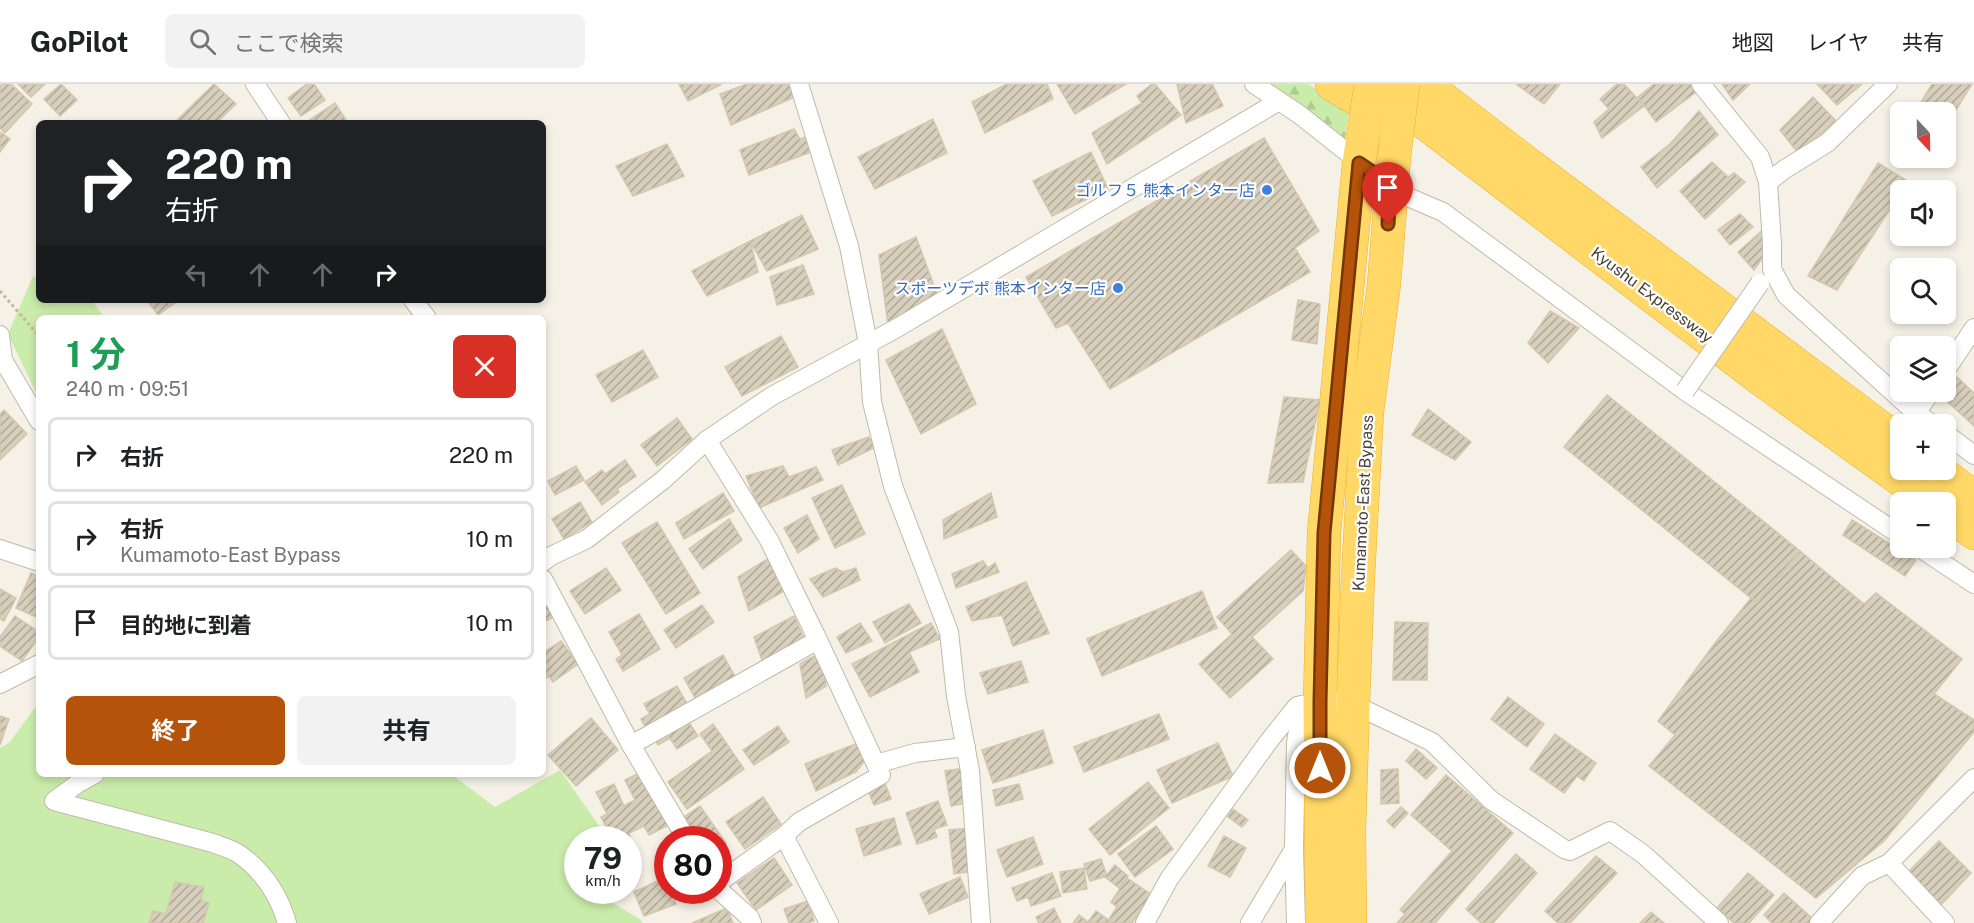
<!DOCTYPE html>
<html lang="ja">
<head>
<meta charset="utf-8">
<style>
  body { margin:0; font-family:"Public Sans","Noto Sans JP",sans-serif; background:#f2f2f2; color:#202124; height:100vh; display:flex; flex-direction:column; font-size:22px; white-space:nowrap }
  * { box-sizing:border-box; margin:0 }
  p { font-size:20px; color:#757577 }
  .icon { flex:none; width:33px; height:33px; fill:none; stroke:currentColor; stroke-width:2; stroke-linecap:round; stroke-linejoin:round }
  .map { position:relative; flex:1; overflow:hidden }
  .drawer { position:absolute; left:36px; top:231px; width:510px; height:462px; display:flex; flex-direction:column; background:#fff; border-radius:9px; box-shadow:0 3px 9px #0003 }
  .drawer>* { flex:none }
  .guide { position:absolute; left:36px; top:36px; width:510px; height:183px; border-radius:9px; box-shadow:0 3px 9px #0003; background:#202124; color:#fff; overflow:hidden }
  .needle { width:39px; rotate:158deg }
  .fabs { position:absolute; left:1890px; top:18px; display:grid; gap:12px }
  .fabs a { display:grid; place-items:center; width:66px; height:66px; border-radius:9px; background:#fff; box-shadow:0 3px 9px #0003; font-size:30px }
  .speed { position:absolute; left:564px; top:742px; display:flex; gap:12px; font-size:30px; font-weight:700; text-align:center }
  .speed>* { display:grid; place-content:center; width:78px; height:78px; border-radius:50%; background:#fff; box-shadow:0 3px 9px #0003; line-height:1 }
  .speed small { font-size:15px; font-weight:400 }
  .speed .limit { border:9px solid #d22; background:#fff; color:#111 }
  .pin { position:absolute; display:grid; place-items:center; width:51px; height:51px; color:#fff; margin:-62px -26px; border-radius:50% 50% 50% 0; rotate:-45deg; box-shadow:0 0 6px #0007 }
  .pin .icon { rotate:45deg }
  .me { position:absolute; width:66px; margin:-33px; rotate:0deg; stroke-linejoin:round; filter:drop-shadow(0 0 4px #0008) }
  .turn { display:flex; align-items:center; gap:21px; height:126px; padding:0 30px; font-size:27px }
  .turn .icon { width:78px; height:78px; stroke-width:2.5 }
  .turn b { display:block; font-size:42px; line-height:51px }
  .lanes { display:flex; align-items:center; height:57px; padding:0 30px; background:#0003; justify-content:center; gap:30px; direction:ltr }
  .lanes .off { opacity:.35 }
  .round { display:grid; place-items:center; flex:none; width:63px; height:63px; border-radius:9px; background:#f2f2f2 }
  .overview { display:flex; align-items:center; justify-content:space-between; height:102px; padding:0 30px }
  h1 { font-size:36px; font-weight:700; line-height:45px; color:#1e9e55 }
  .action { display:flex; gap:12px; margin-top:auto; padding:12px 30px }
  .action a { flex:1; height:69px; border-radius:9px; background:#b45309; color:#fff; font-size:24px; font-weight:700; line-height:69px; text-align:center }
  .action a+a { background:#f2f2f2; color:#202124 }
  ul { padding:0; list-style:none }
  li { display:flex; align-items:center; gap:18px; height:75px; margin:0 12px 9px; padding:0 18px; border:3px solid #e0e0e0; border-radius:9px }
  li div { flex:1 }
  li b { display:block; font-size:22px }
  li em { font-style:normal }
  header { display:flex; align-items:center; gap:36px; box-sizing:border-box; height:84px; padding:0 30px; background:#fff; border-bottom:2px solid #e0e0e0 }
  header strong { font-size:28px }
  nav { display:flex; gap:33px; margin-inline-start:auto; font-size:21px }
  .search { width:420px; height:54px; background:#f2f2f2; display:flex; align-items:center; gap:15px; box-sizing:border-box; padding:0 21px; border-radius:9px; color:#757577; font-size:22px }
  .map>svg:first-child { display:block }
</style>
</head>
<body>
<header>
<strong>GoPilot</strong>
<div class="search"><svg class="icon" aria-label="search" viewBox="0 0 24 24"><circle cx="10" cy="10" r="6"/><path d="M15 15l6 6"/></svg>ここで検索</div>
<nav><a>地図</a><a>レイヤ</a><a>共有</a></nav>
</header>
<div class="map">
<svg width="1974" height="839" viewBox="0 0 1974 839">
  <defs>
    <pattern id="forest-firs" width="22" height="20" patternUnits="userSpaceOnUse" patternTransform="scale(1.5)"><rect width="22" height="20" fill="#caecab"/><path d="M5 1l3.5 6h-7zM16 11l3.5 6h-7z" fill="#afcc94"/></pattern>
    <pattern id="building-hatch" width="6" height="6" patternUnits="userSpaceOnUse" patternTransform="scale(1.5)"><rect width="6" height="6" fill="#d7cebb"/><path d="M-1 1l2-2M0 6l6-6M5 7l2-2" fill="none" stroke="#b0a999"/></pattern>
  </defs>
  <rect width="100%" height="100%" fill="#f5f1e6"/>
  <path fill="url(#forest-firs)" d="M1271 0H1309L1349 28 1345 54Z"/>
  <g fill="#caecab">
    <path d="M33 192 39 195V216H87L93 218 105 234H39V315L8 250Z"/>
    <path d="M39 618V690H451L495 723 560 686 602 746 597 756H578V807H604L611 818 640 835 643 839H0V664L10 658Z"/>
  </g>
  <g fill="url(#building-hatch)" stroke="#d3c7ad" stroke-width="1.5">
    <path d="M2 0H11L32 20 5 49 0 44V2Z"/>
    <path d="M18 0H45L31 13Z"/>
    <path d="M61 0 77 16 60 32 44 15Z"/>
    <path d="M214 0 236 20 216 39H174Z"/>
    <path d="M307 0H314L325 16 301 32 288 14Z"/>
    <path d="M679 0H722L688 17Z"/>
    <path d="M747 0H797L799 11 731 41 720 10Z"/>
    <path d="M1007 0H1047L1053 15 985 49 972 18Z"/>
    <path d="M1057 0H1126L1075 30Z"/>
    <path d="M1152 0H1155L1181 31 1107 80 1092 49 1142 19 1137 12Z"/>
    <path d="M1177 0H1212L1223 22 1186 39Z"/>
    <path d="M1516 0H1560L1544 20Z"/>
    <path d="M1617 0H1624L1644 22 1602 54 1594 38 1609 25 1600 15Z"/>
    <path d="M1654 0H1693L1699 6 1656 38 1638 13Z"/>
    <path d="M1722 0H1750L1733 16Z"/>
    <path d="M1817 0H1862L1837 21Z"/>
    <path d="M1932 0H1972L1946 42V28H1915Z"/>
    <path d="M1813 13 1836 37 1798 69 1780 46Z"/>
    <path d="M335 19 348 39H305Z"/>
    <path d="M1699 27 1718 51 1657 104 1641 83 1670 60Z"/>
    <path d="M933 35 947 69 875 105 858 73Z"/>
    <path d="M794 45 800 55 811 51 819 65 749 91 740 66Z"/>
    <path d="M0 48 10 55 0 68Z"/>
    <path d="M1264 54 1319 147 1295 164 1310 188 1110 305 1068 239 1056 244 1026 193Z"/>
    <path d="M667 60 684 92 633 112 616 82Z"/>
    <path d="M1091 68 1108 105 1052 132 1033 97Z"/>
    <path d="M1712 78 1728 93 1734 89 1745 98 1705 135 1680 107Z"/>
    <path d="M1878 79 1909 98 1903 106H1900V110L1837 206 1808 192Z"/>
    <path d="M1740 130 1753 143 1730 161 1718 146Z"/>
    <path d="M802 131 818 165 767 187 750 157Z"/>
    <path d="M1765 144 1772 160 1754 186 1738 168Z"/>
    <path d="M916 153 940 218 888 242 879 171Z"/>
    <path d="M750 157 758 188 707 212 692 187Z"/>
    <path d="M803 181 814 210 777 221 770 193Z"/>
    <path d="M147 216H179L158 231Z"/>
    <path d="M1298 216 1320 220 1317 260 1292 256Z"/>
    <path d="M1550 227 1579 244 1548 279 1528 259Z"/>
    <path d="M942 245 976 320 921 350 886 276Z"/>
    <path d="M781 252 798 283 742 312 725 283Z"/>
    <path d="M643 266 658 293 612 318 596 291Z"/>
    <path d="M1957 293 1974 309V342L1940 311 1946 308Z"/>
    <path d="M1607 311 1800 467 1757 519 1564 363Z"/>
    <path d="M1284 313 1320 316 1303 398 1268 399Z"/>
    <path d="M1428 325 1471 358 1455 376 1412 351Z"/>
    <path d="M4 326 27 350 0 376V330Z"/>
    <path d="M677 334 692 355 657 382 641 361Z"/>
    <path d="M869 353 874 364 838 381 832 366Z"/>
    <path d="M625 376 636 392 617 405 619 408 602 421 585 398 602 386 605 390Z"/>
    <path d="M576 382 584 396 555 411 548 397Z"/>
    <path d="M783 382 789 393 816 383 823 396 759 424 746 392Z"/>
    <path d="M842 401 865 450 835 464 812 414Z"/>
    <path d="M723 409 734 427 684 455 676 439Z"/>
    <path d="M991 409 997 433 944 455 943 436Z"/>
    <path d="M580 418 592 438 564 455 552 435Z"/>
    <path d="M807 431 819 455 798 469 784 444Z"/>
    <path d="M729 435 742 456 703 485 689 465Z"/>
    <path d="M1852 436 1916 476 1905 492 1843 451Z"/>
    <path d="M657 438 700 509 666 530 622 459Z"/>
    <path d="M1291 466 1306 482 1303 507 1252 553 1273 575 1230 614 1199 580 1232 550 1217 533Z"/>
    <path d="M1800 467 1864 520 1876 509 1962 575 1934 610 1974 636V648L1884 757 1816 814 1649 682 1675 651 1658 637 1715 559 1751 514 1757 519Z"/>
    <path d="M771 473 786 506 749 527 738 493Z"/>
    <path d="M983 477 988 484 995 479 999 488 956 504 952 490Z"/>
    <path d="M606 484 621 506 585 530 570 507Z"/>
    <path d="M835 484 843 488 856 484 860 496 823 513 810 495Z"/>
    <path d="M31 489 39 493V534L16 524Z"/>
    <path d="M1026 498 1049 549 1013 562 1002 531 972 537 966 523Z"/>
    <path d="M543 504 556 532 544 538 543 535Z"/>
    <path d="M0 505 16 514 4 537 0 535Z"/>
    <path d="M1202 507 1217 544 1102 592 1087 555Z"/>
    <path d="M909 520 921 539 885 559 873 538Z"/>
    <path d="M702 521 714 538 676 564 664 546Z"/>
    <path d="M639 530 660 565 623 587 616 575 622 571 609 548Z"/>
    <path d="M15 532 39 548V553L22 577 0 562V553Z"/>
    <path d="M794 532 805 556 763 579 754 553Z"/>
    <path d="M1395 538 1428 539 1427 596H1393Z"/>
    <path d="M860 539 872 557 846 569 837 553Z"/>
    <path d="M931 539 940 555 909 568 919 588 870 613 852 580Z"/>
    <path d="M561 557 578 580 553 598 549 592 543 597V569Z"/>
    <path d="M823 567 826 602 806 614 800 580Z"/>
    <path d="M723 571 737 596 698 619 684 594Z"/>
    <path d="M1021 577 1028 598 988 610 980 589Z"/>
    <path d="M677 602 689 623 647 646 641 635 650 630 644 620Z"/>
    <path d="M1508 613 1544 640 1527 663 1491 635Z"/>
    <path d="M1159 630 1169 655 1084 688 1074 663Z"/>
    <path d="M0 632 9 635 0 661Z"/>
    <path d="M591 634 618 666 576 702 548 671Z"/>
    <path d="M686 634 698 652 677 665 670 654 658 661 654 653Z"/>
    <path d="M713 640 744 685 687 725 668 698 712 667 700 650Z"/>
    <path d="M778 642 789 658 754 681 743 666Z"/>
    <path d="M1043 646 1053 679 993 699 982 666Z"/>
    <path d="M1555 650 1596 679 1584 697 1577 692 1564 709 1530 685Z"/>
    <path d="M865 656 867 674 856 688 816 707 805 680Z"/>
    <path d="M1218 659 1233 692 1172 719 1157 686Z"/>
    <path d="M1416 665 1437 684 1426 695 1406 677Z"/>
    <path d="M965 684 971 718 951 722 945 687Z"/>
    <path d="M1398 685 1399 719 1381 720V686Z"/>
    <path d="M643 687 669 741 649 751 644 742 629 749 630 752 622 756H613L601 733 607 730 596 708 614 700 624 722 635 716 625 696Z"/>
    <path d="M1446 691 1513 749 1435 839H1397L1405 830 1400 826 1452 767 1411 731Z"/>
    <path d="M883 694 891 715 874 721 866 701Z"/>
    <path d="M1148 698 1169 724 1110 771 1089 745Z"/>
    <path d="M1019 700 1023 715 996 722 993 706Z"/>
    <path d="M763 713 781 740 745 765 726 738Z"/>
    <path d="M938 717 947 741 934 745 937 753 917 760 906 729Z"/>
    <path d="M700 722 726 759 718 764V756H700L684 733Z"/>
    <path d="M1401 723 1408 729 1394 744 1387 737Z"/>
    <path d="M1233 725 1248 736 1242 743 1227 732Z"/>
    <path d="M894 734 901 760 864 772 856 745Z"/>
    <path d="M1156 742 1173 765 1135 793 1118 770Z"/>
    <path d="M970 744 975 787 954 790 949 746Z"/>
    <path d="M1224 752 1246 764 1230 793 1208 782Z"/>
    <path d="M1033 753 1043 780 1007 793 997 766Z"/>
    <path d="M1939 757 1971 789 1940 822 1906 790Z"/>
    <path d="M1516 770 1537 789 1493 839H1481L1466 825Z"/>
    <path d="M1596 772 1617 789 1570 839H1558L1545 827Z"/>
    <path d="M774 774 792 801 756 826 737 799Z"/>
    <path d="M1101 775 1107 792 1090 797 1084 780Z"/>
    <path d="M1115 781 1128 792 1119 804 1105 793Z"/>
    <path d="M1084 784 1087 805 1063 809 1060 788Z"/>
    <path d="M1052 789 1061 812 1031 822 1028 813 1017 817 1012 804Z"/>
    <path d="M1748 789 1774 811 1749 839H1734L1717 824Z"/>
    <path d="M960 793 968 813 929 830 920 810Z"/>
    <path d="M664 794 668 800V807H671L676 820 644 832 634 808Z"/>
    <path d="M1127 794 1152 811 1132 839H1114L1109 835 1117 823 1111 818Z"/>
    <path d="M175 798 204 803 201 816 209 819 203 839H149L153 827 166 830Z"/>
    <path d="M1784 809 1813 835 1809 839H1772L1764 831Z"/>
    <path d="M808 817 814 837 807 839H789L784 825Z"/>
    <path d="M727 824 733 839H692Z"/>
    <path d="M1054 824 1061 839H1039L1036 833Z"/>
    <path d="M1096 827 1113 839H1073L1079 831 1088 838Z"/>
    <path d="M1651 828 1664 839H1640Z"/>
  </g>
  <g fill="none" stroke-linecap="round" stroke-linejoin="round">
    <g stroke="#c1baa8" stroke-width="20">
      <g id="street">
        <path d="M255 0 281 39"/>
        <path d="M799 0 849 162 868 259 872 318 893 402 949 548 956 612 970 687 981 839"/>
        <path d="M1254 0 1300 31 1363 81"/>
        <path d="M1701 0 1760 73 1768 98 1772 160V185L1786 211 1916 329 1931 308"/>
        <path d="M1768 98 1785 85 1827 59 1888 0"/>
        <path d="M1388 99 1408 113 1443 128 1685 307 1900 451"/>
        <path d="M413 216 427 234"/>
        <path d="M0 251 3 276 39 337"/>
        <path d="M1946 286 1974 244"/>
        <path d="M1916 329 1932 340"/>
        <path d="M1946 350 1974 371"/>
        <path d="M1920 464 1974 500"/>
        <path d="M0 465 39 478"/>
        <path d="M543 478 551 472 587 455 663 396 707 356 772 312 897 244 1279 17"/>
        <path d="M543 495 631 661 687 756"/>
        <path d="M0 600 39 580"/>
        <path d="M631 661 818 556 769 456 707 356"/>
        <path d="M876 680 915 669 966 663"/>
        <path d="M95 690 77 700 54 717 213 759C221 762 232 765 239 770 263 787 279 811 287 839"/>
        <path d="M784 752 829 839"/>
        <path d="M1294 766 1296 839"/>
        <path d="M1889 779 1945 839"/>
        <path d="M718 799 784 752 799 738 881 691 818 556"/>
        <path d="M718 805 750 834 752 839"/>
        <path d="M1145 839 1169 795 1269 657 1297 622 1320 617 1353 620 1432 658 1491 716 1564 765 1570 767 1610 747 1643 770 1719 839"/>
        <path d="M1250 839 1294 765 1296 659 1302 621"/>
        <path d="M1819 839 1862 792 1889 779 1974 694"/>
      </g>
    </g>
    <g stroke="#ebb32a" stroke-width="34">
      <g id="highway">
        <path d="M1332 0 1389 35"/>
        <path d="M1424 0 1532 83 1900 358"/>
        <path d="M1379 4 1762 296 1932 418"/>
        <path d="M1937 386 1974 413"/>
        <path d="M1946 428 1974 449"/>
        <path d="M1322 839 1320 617 1324 449 1359 79 1363 53"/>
        <path d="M1350 839 1349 748 1353 620 1358 493 1367 328 1384 200 1394 74"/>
      </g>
    </g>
    <path stroke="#c4b898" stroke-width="3" stroke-dasharray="3 3" stroke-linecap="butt" d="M0 207 39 252"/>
    <use href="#street" stroke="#fff" stroke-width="18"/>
    <use href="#highway" stroke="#ffd867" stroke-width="33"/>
    <g stroke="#c1baa8" stroke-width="20" stroke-linecap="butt">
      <path id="street-bridge" d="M1685 307 1760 199"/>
    </g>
    <g stroke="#ebb32a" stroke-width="34" stroke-linecap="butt">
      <g id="highway-bridge">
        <path d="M1363 53 1371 0"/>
        <path d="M1394 74 1403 0"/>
      </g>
    </g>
    <use href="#street-bridge" stroke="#fff" stroke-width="18"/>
    <use href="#highway-bridge" stroke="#ffd867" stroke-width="33"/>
  </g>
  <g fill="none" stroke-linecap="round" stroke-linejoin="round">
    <g stroke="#753606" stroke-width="15">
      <path id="route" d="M1320 684V617L1324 449 1359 79 1390 100 1388 140"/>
    </g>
    <use href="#route" stroke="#b45309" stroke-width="10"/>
  </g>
  <g fill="#3f7fe0" stroke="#fff" stroke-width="2">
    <circle cx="1267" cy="106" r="6"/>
    <circle cx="1118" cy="204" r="6"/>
  </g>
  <g text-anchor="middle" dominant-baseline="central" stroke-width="4.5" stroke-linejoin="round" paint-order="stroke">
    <g font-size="16" fill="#366cbe" stroke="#fff" text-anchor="end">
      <text x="1255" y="106">ゴルフ５ 熊本インター店</text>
      <text x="1106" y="204">スポーツデポ 熊本インター店</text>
    </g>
    <g font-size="16" fill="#484235" stroke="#fff">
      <text transform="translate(1652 211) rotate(37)">Kyushu Expressway</text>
      <text transform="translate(1363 419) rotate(-87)">Kumamoto-East Bypass</text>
    </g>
  </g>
</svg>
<div class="fabs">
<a><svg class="needle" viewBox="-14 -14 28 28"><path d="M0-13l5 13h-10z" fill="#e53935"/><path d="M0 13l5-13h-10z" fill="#757577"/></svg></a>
<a><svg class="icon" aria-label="sound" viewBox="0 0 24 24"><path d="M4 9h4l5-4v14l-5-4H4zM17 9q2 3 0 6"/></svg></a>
<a><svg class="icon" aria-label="search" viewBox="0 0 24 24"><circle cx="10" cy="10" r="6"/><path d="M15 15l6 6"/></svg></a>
<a><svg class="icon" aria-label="layers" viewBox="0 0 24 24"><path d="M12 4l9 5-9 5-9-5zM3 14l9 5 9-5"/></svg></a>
<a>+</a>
<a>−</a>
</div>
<div class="speed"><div>79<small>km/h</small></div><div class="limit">80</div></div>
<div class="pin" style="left:1388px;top:140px;background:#d93025"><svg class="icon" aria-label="arrive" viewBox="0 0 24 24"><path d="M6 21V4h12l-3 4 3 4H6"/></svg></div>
<svg class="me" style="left:1320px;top:684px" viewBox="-20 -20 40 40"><circle r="17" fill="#b45309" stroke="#fff" stroke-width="3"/><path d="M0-11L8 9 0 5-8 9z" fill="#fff"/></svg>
<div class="guide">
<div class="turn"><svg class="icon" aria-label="right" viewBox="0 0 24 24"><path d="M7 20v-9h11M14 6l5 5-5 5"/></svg><div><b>220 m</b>右折</div></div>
<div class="lanes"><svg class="icon off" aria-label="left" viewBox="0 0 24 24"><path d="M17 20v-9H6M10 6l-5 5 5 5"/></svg><svg class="icon off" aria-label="ahead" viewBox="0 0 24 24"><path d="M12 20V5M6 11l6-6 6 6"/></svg><svg class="icon off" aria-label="ahead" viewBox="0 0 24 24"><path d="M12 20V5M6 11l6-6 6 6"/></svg><svg class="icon" aria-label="right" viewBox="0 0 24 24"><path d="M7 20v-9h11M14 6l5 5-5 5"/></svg></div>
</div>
<section class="drawer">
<div class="overview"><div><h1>1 分</h1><p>240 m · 09:51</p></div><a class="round" style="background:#d93025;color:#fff"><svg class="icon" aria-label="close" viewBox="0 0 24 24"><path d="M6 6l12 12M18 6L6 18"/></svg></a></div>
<ul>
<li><svg class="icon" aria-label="right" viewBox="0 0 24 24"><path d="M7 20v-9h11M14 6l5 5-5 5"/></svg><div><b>右折</b></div><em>220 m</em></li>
<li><svg class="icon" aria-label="right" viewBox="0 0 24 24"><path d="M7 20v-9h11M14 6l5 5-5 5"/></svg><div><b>右折</b><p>Kumamoto-East Bypass</p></div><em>10 m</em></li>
<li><svg class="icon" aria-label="arrive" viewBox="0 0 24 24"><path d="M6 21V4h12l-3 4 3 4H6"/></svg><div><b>目的地に到着</b></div><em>10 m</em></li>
</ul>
<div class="action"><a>終了</a><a>共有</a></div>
</section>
</div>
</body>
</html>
